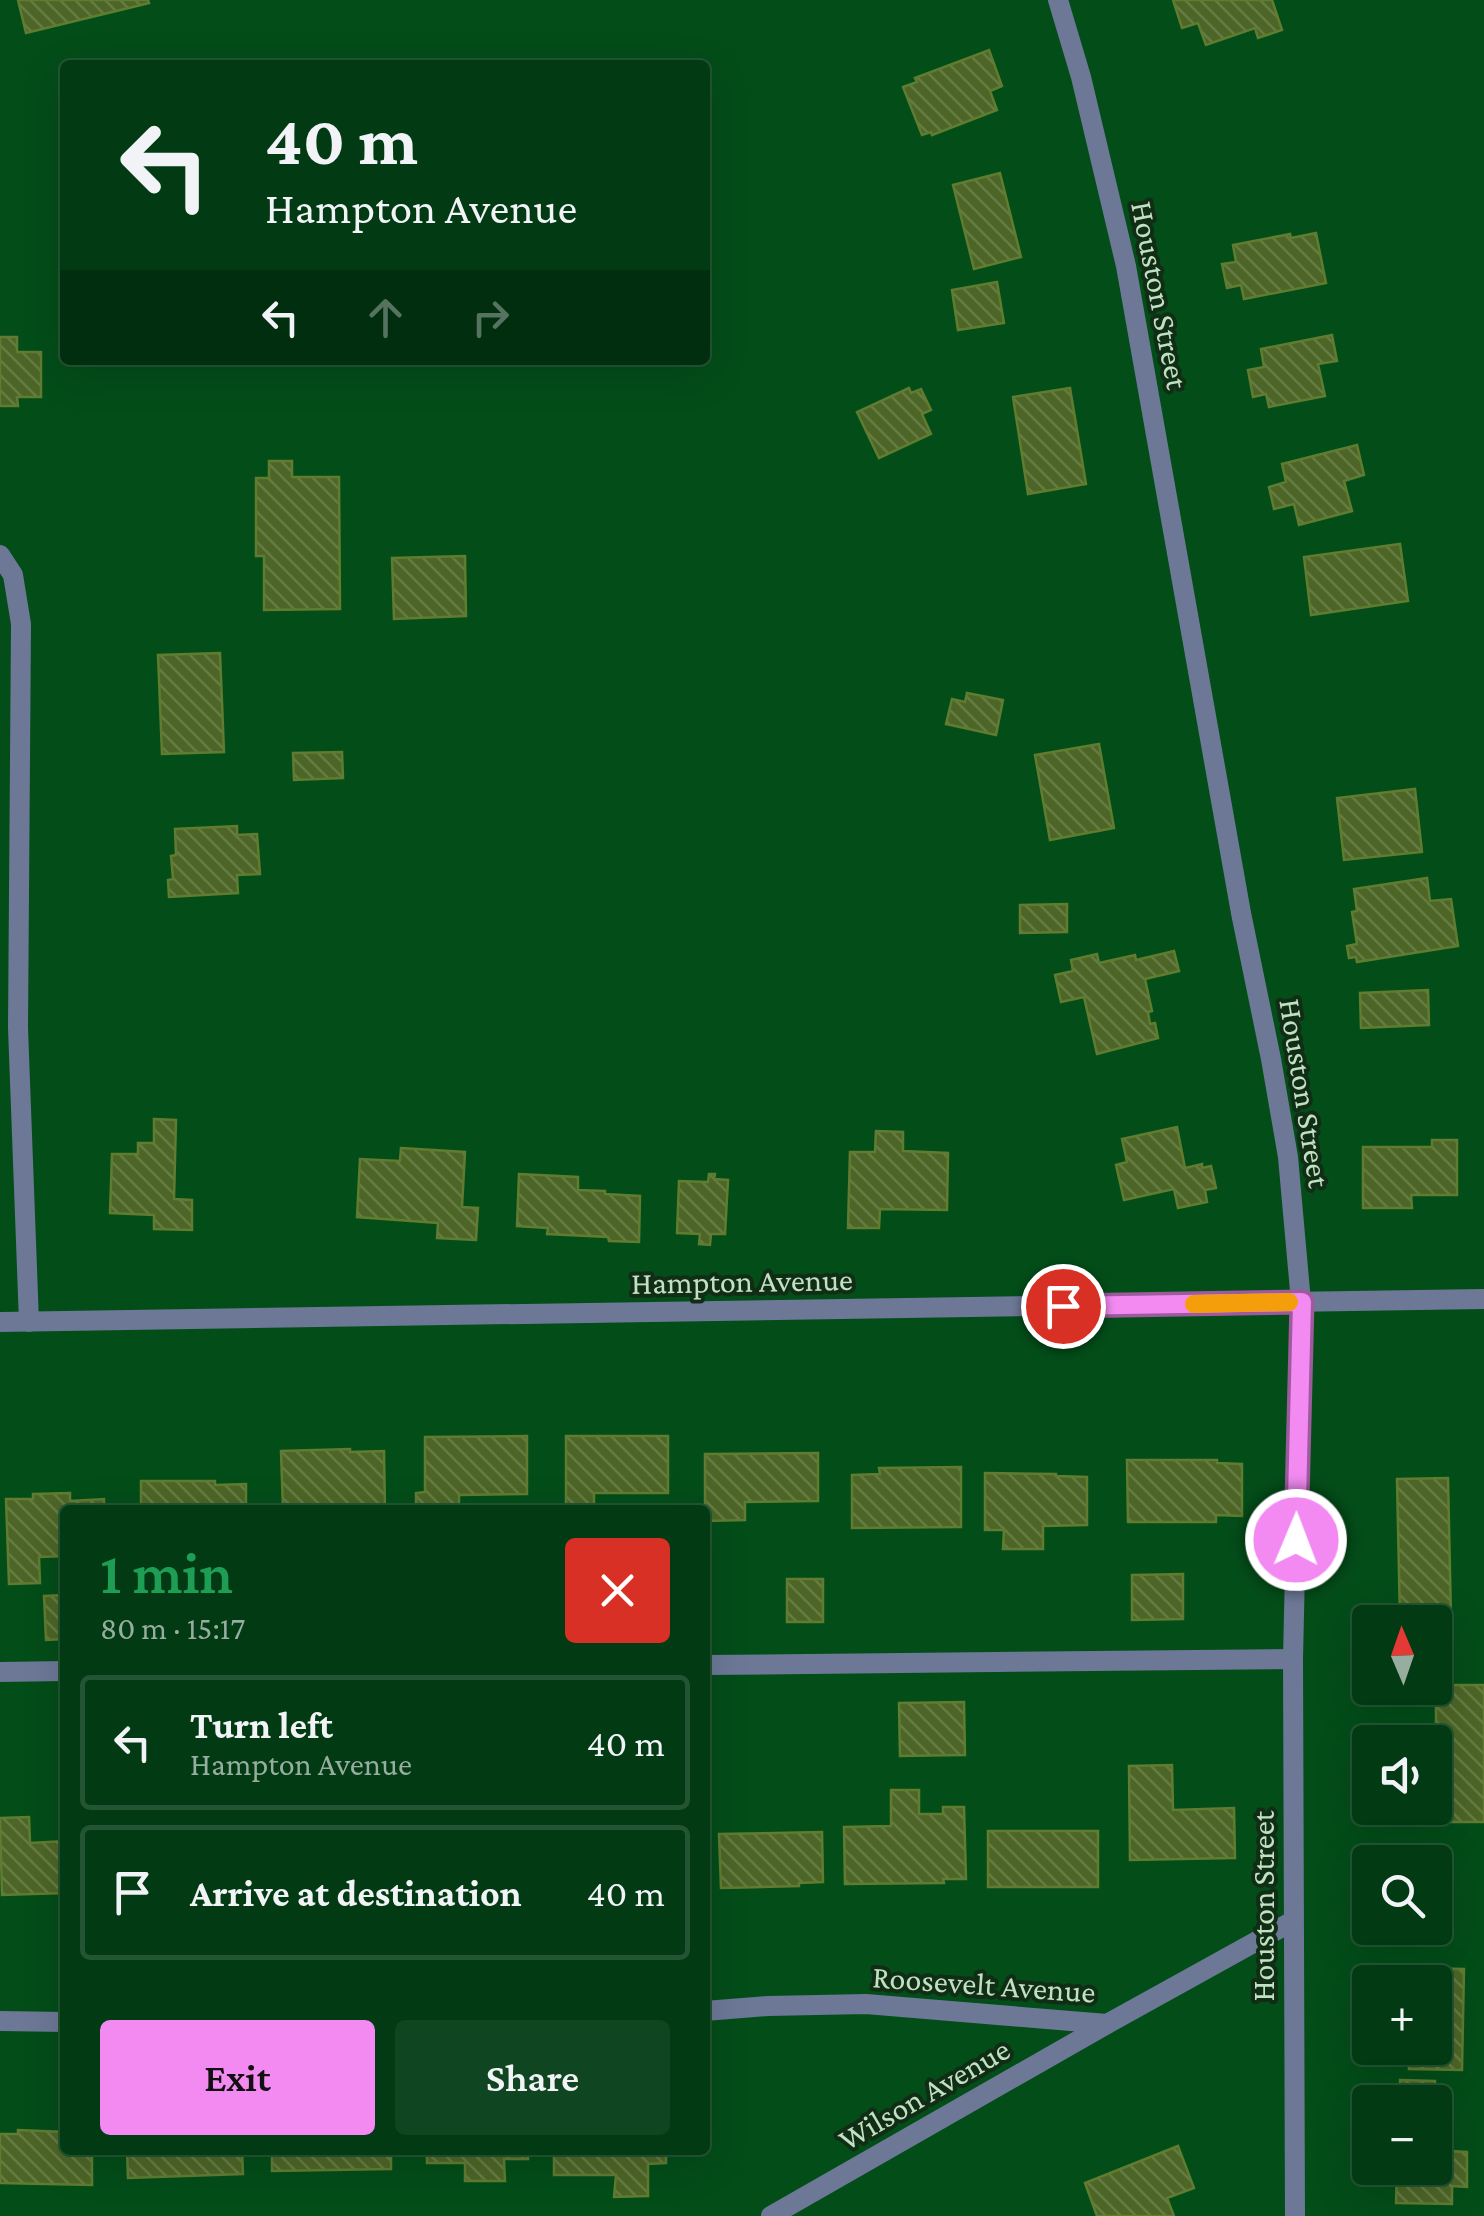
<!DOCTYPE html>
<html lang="en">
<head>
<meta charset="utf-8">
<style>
  body { margin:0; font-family:"Crimson Pro",serif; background:#104521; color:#f1f3f6; height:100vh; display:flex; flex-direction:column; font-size:38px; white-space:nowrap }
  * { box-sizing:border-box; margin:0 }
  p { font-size:32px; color:#96ada0 }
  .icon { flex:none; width:55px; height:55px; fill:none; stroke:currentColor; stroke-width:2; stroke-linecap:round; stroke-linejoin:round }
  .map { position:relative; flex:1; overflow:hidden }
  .side { position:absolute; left:60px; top:1505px; width:650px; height:650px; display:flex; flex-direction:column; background:#023a13; border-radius:10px; box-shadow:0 10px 40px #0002,0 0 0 2px #235433 }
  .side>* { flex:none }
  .banner { position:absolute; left:60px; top:60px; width:650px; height:305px; border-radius:10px; box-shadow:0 10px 40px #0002,0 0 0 2px #235433; background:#023a13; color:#f1f3f6; overflow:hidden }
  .needle { width:65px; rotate:358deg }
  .tools { position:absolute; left:1352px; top:1605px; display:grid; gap:20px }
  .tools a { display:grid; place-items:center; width:100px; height:100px; border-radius:10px; background:#023a13; box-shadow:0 10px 40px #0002,0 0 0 2px #235433; font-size:50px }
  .pin { position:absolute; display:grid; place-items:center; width:85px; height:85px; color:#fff; margin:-42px; border:5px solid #fff; border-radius:50%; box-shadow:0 2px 10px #0007 }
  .me { position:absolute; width:110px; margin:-55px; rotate:1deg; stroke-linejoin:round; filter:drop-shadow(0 0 8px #0008) }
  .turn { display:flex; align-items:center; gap:35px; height:210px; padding:0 40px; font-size:45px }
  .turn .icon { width:130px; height:130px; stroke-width:2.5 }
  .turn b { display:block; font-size:70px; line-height:85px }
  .lanes { display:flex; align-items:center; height:95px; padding:0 40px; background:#0003; justify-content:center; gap:50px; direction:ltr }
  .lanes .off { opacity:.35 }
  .round { display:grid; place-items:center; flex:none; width:105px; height:105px; border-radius:10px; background:#104521 }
  .headline { display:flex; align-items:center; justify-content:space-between; height:170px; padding:0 40px }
  h1 { font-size:60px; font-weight:600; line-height:75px; color:#1e9e55 }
  .cta { display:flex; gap:20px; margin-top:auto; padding:20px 40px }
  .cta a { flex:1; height:115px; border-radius:10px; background:#f28af2; color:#111; font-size:40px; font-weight:600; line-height:115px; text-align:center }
  .cta a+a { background:#104521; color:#f1f3f6 }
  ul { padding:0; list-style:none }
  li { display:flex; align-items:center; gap:30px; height:135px; margin:0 20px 15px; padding:0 20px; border:5px solid #235433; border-radius:10px }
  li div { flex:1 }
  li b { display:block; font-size:38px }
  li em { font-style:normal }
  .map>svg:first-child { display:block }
</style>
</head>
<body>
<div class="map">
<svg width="1484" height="2216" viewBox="0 0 1484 2216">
  <defs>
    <pattern id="building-back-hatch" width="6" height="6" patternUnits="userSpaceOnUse" patternTransform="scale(2.5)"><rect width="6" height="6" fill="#4d6526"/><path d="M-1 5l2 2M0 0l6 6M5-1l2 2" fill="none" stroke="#657b44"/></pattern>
  </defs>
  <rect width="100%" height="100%" fill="#034d19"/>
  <g fill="url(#building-back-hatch)" stroke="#5f7c31" stroke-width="2.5">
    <path d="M18 0H148L149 3 26 33Z"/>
    <path d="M1173 0H1272L1282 30 1258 38 1255 28 1206 45 1198 23 1182 28Z"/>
    <path d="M989 50 1002 86 990 91 997 110 932 135 931 132 922 135 903 87 917 82 915 78Z"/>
    <path d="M1000 173 1021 257 974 269 953 185Z"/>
    <path d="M1316 233 1326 283 1244 299 1241 285 1227 288 1222 264 1236 262 1233 245 1290 234 1291 238Z"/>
    <path d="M997 282 1004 323 958 330 952 290Z"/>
    <path d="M1332 335 1337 361 1318 364 1325 396 1269 407 1266 394 1253 397 1248 370 1264 367 1261 349Z"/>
    <path d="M0 337H17V352H41V397H17L18 406H0Z"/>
    <path d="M909 388 911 393 921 389 931 410 922 414 931 434 879 458 857 412Z"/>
    <path d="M1070 388 1086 484 1028 494 1013 397Z"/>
    <path d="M1357 445 1364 475 1344 481 1352 511 1299 525 1294 504 1274 509 1269 487 1286 482 1282 464Z"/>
    <path d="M269 461H292V477H339L340 609 264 610V556H256V478H269Z"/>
    <path d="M1400 544 1408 601 1311 615 1304 557Z"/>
    <path d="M465 556 466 616 394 619 392 558Z"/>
    <path d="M220 653 224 752 162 754 158 655Z"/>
    <path d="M967 693 1003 700 996 735 946 724 952 699 965 702Z"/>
    <path d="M1099 744 1114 828 1050 840 1035 755Z"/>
    <path d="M342 752 343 778 294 780 293 753Z"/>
    <path d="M1415 789 1422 852 1344 860 1337 798Z"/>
    <path d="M237 826V835L257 834 260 874 237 875 238 893 169 897 168 880 173 879 171 856 176 855 175 829Z"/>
    <path d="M1427 878 1430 901 1451 899 1458 946 1357 962 1356 957 1349 958 1347 946 1357 944 1352 912 1357 911 1354 889Z"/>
    <path d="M1067 904V932L1020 933V905Z"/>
    <path d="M1174 951 1179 971 1145 979 1152 1011 1148 1012 1150 1024 1155 1023 1158 1038 1097 1054 1084 997 1061 1002 1055 975 1073 971 1071 960 1097 954 1099 963 1135 955 1136 960Z"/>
    <path d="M1428 990 1429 1025 1361 1028 1360 993Z"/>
    <path d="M154 1119 176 1120 174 1199 192 1200V1230L154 1229V1215L110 1213 112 1154H138V1143H154Z"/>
    <path d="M1177 1127 1185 1168 1202 1164V1168L1211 1166 1216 1188 1205 1190 1207 1202 1178 1208 1174 1189 1124 1200 1116 1165 1127 1162 1122 1139Z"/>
    <path d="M876 1131 903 1132V1151L948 1153 947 1210 880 1209 879 1228H848L850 1152H875Z"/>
    <path d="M1432 1140H1457V1195H1411L1412 1208H1363V1147H1432Z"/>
    <path d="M401 1148 465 1152 462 1207 478 1208 476 1240 437 1238 438 1223 357 1217 360 1159 400 1161Z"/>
    <path d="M519 1174 578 1177V1190L605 1191V1194L640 1196 639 1242 609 1241 608 1237 547 1234 548 1228 517 1226Z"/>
    <path d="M709 1174H715L714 1179 728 1180 725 1234H711L710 1245 699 1244 700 1234 677 1233 679 1181 708 1182Z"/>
    <path d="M527 1436V1494L459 1495V1510H416V1493L425 1492V1437Z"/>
    <path d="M566 1436H668V1493H594V1510H566Z"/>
    <path d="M350 1449V1452L384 1451 385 1510H283L281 1451Z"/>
    <path d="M818 1453V1501L745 1502V1520L705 1521V1454Z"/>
    <path d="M1127 1460H1217V1463L1242 1464V1516L1216 1515V1522H1128Z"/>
    <path d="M961 1467V1527L852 1528V1475L880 1474 879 1468Z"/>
    <path d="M985 1473 1056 1474V1476L1087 1477V1525L1043 1526V1549H1003L1004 1530H985Z"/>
    <path d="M1448 1478 1451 1619 1400 1620 1397 1479Z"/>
    <path d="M141 1481H215V1485L246 1484V1510H141Z"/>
    <path d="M70 1493V1501L104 1499V1510H65V1556L39 1557 40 1583 9 1584 6 1499H33V1494Z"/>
    <path d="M1183 1574V1619L1132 1620V1575Z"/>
    <rect x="787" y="1579" width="36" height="43"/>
    <path d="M65 1595V1639L46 1640 44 1596Z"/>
    <path d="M1436 1685H1484V1822H1451V1746H1436Z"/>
    <path d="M964 1702 965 1755 900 1756 899 1703Z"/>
    <path d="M1172 1765 1173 1810 1234 1808 1235 1858 1130 1860 1129 1766Z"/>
    <path d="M891 1790H919V1814H943V1807H964L966 1879H943L944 1883 845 1884 844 1827 891 1826Z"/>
    <path d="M29 1817 30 1843 65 1841V1893L2 1895 0 1818Z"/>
    <rect x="988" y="1831" width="110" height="56"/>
    <path d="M822 1832 823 1882 799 1883V1886L721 1888 719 1834Z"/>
    <path d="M1415 1968 1464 1969 1462 2070 1409 2069V2048H1435V1982H1415Z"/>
    <path d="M1400 2080 1435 2081V2102H1394V2098H1400Z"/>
    <path d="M1435 2103H1450L1449 2151 1467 2152V2187L1452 2186V2204L1396 2203 1397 2169 1392 2168H1435Z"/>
    <path d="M18 2130 65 2132V2150H92V2185L0 2183V2134H18Z"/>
    <path d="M1178 2146 1194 2188 1167 2198 1174 2216H1097L1085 2183Z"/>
    <path d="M127 2150H242L243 2174 128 2178Z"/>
    <path d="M272 2150H391V2169L272 2171Z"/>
    <path d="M427 2150H528V2159H504L505 2181H465V2163H427Z"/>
    <path d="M554 2150H666V2163L648 2164V2196L614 2197 616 2175H554Z"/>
  </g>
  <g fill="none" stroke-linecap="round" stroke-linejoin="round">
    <g stroke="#6c7896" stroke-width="20">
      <path d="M705 1665 1293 1659"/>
      <path d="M0 1672 65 1671"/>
    </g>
    <g stroke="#6c7896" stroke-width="20">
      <path d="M1058 0 1081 77 1126 266 1241 913 1271 1059 1288 1157 1301 1302 1293 1659 1295 2216"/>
      <path d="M0 555 13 575 21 624 18 1028 29 1322"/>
      <path d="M0 1322 1484 1299"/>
      <path d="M705 2011 768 2006 866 2004 1107 2024 1293 1921"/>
      <path d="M0 2021 65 2022"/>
      <path d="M771 2216 1107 2024"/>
    </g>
  </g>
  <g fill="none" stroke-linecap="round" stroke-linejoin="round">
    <g stroke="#9d5a9d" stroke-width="25">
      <path id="route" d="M1063 1306 1302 1302 1296 1540"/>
    </g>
    <use href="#route" stroke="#f28af2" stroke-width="18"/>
    <path stroke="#f59e0b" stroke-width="18" d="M1194 1304 1289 1302"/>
  </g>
  <g text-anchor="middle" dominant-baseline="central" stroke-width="8" stroke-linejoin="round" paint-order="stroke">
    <g font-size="32" fill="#c0e1c2" stroke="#122d16">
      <text transform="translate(1160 295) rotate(79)">Houston Street</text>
      <text transform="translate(1305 1093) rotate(81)">Houston Street</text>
      <text transform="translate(742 1281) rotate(-1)">Hampton Avenue</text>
      <text transform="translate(1263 1906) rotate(-90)">Houston Street</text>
      <text transform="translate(984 1984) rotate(4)">Roosevelt Avenue</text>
      <text transform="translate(924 2094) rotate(-30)">Wilson Avenue</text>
    </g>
  </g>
</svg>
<div class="tools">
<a><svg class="needle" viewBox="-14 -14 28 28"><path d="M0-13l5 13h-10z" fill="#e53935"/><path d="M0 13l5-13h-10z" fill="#96ada0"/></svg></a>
<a><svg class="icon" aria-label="sound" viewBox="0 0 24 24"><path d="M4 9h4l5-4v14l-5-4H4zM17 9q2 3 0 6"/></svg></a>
<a><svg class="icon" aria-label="search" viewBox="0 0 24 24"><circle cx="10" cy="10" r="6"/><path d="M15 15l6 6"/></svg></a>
<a>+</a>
<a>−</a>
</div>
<div class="pin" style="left:1063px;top:1306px;background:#d93025"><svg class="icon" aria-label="arrive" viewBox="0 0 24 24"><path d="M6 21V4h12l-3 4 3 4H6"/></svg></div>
<svg class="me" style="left:1296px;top:1540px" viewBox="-20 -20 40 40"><circle r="17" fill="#f28af2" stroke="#fff" stroke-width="3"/><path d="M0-11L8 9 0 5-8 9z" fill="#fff"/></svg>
<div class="banner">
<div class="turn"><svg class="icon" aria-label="left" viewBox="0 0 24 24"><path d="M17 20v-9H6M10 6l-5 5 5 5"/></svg><div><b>40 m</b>Hampton Avenue</div></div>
<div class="lanes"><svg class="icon" aria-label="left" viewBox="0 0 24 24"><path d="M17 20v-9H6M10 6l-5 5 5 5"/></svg><svg class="icon off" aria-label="ahead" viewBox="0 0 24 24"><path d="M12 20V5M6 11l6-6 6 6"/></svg><svg class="icon off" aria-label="right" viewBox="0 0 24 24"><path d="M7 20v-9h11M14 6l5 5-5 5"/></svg></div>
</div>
<section class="side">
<div class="headline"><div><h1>1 min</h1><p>80 m · 15:17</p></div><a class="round" style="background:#d93025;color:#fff"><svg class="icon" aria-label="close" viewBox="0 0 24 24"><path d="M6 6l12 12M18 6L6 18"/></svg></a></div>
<ul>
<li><svg class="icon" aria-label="left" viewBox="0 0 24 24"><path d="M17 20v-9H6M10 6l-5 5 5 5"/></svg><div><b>Turn left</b><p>Hampton Avenue</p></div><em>40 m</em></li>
<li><svg class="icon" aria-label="arrive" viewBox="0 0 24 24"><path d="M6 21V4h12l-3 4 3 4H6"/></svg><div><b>Arrive at destination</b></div><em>40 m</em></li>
</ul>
<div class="cta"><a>Exit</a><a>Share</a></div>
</section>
</div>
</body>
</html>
